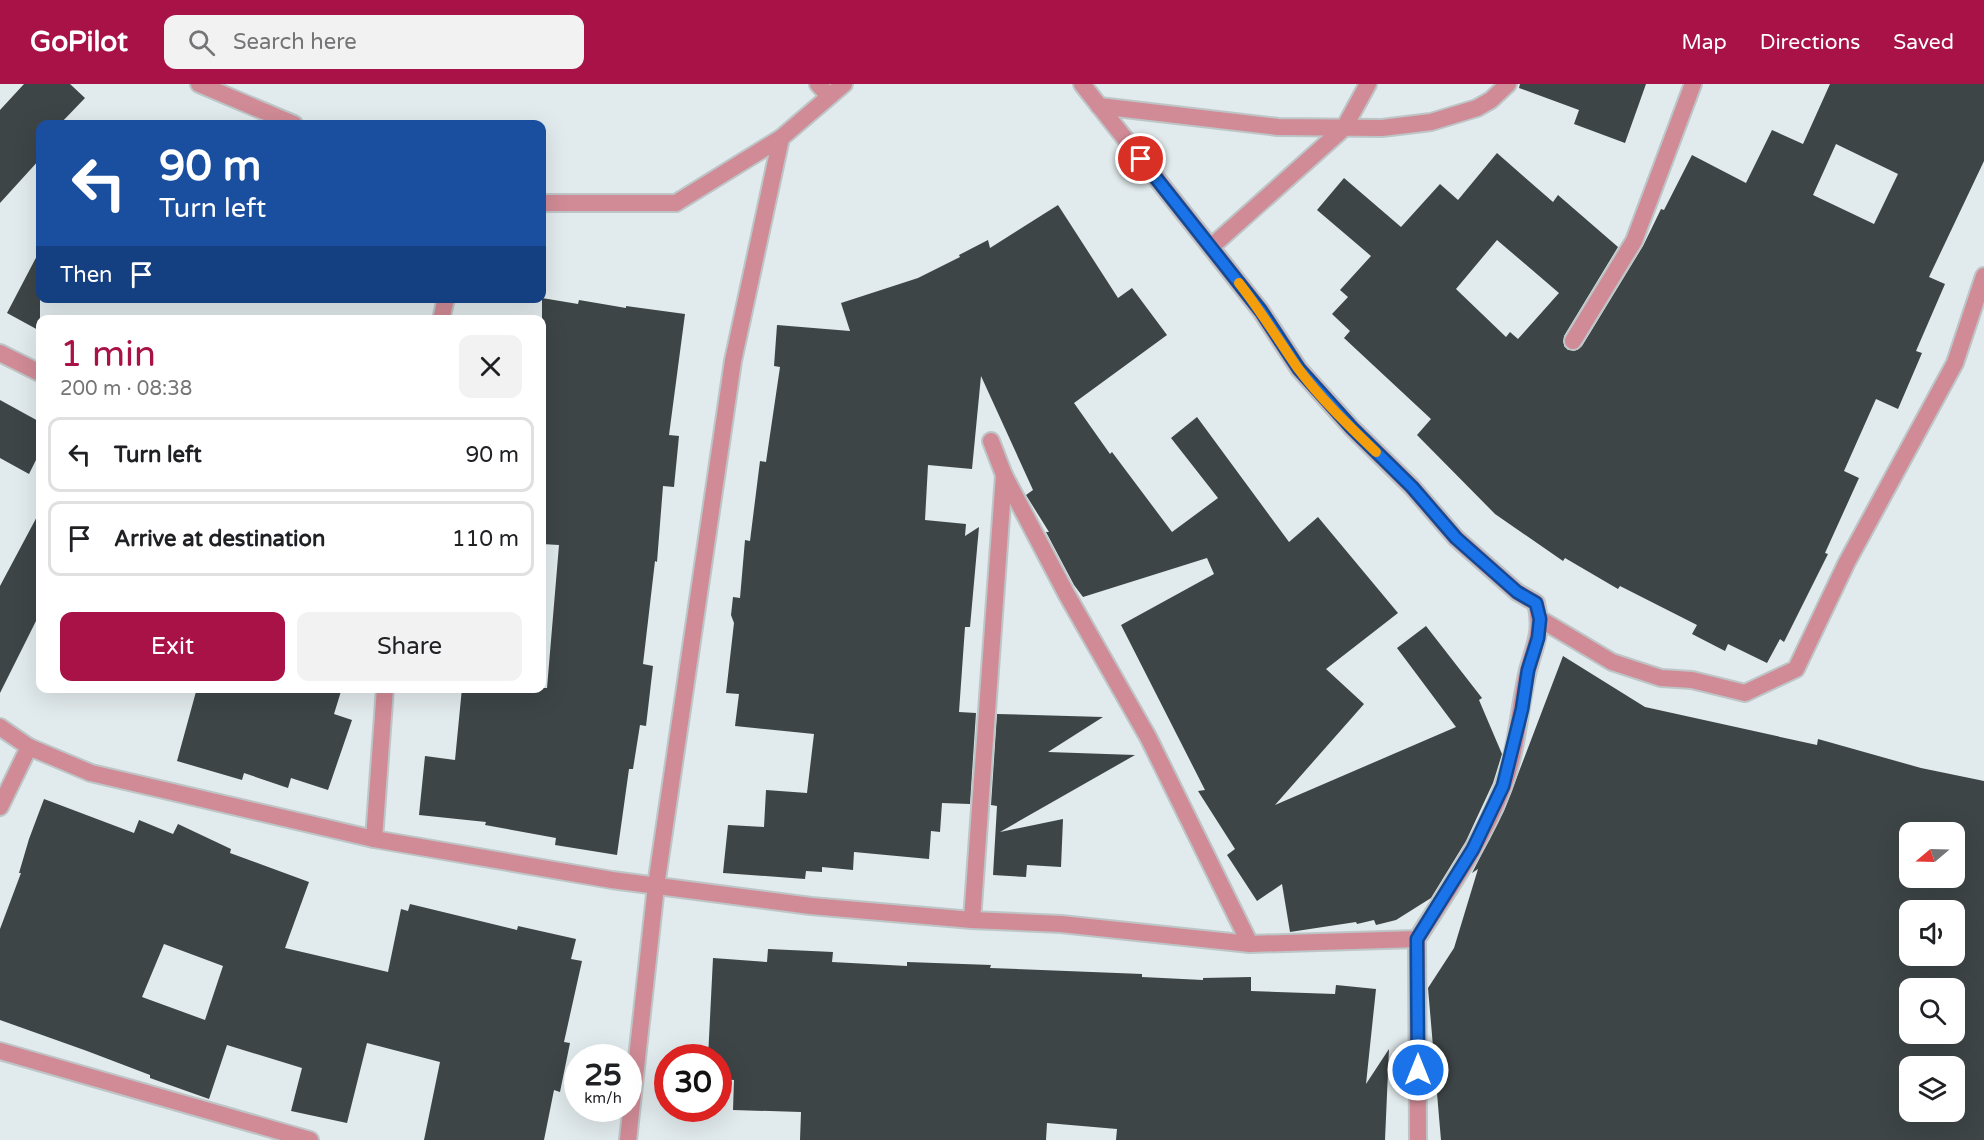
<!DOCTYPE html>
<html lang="en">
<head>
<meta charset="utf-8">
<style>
  body { margin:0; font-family:"Varela Round",sans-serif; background:#f2f2f2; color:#202124; height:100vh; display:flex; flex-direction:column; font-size:22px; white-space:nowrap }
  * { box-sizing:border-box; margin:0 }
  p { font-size:20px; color:#757577 }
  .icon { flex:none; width:33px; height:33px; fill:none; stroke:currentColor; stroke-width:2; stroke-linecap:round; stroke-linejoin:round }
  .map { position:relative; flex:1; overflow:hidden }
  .side { position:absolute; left:36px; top:231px; width:510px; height:378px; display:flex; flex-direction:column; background:#fff; border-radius:12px; box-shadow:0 6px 24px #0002 }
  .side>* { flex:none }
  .banner { position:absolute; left:36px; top:36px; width:510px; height:183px; border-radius:12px; box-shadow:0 6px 24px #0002; background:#1a4fa0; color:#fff; overflow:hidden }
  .needle { width:39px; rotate:251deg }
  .buttons { position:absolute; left:1899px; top:738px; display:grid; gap:12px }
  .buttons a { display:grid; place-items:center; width:66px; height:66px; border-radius:12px; background:#fff; box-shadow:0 6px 24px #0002; font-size:30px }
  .speed { position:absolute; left:564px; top:960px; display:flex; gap:12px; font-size:30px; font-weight:700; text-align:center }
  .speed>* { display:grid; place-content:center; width:78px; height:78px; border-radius:50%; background:#fff; box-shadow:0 6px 24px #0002; line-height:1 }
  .speed small { font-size:15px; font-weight:400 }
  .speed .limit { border:9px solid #d22; background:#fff; color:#111 }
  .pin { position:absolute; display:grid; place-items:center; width:51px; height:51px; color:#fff; margin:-26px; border:3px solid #fff; border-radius:50%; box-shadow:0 2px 6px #0007 }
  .me { position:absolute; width:66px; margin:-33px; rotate:0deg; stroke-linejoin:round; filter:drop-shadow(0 0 4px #0008) }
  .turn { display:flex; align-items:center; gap:21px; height:126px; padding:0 24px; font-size:27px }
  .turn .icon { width:78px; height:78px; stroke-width:2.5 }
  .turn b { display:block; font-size:42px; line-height:51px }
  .then { display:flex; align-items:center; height:57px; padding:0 24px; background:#0003; gap:12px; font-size:22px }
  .round { display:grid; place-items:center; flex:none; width:63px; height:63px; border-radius:12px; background:#f2f2f2 }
  .headline { display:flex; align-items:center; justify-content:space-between; height:102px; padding:0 24px }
  h1 { font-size:36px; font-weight:600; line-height:45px; color:#a81246 }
  .button { display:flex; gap:12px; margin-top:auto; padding:12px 24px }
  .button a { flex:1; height:69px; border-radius:12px; background:#a81246; color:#fff; font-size:24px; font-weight:600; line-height:69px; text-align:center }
  .button a+a { background:#f2f2f2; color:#202124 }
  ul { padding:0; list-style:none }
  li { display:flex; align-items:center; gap:18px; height:75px; margin:0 12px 9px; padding:0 12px; border:3px solid #e0e0e0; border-radius:12px }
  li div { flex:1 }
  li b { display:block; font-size:22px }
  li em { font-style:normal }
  header { display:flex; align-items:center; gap:36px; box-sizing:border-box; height:84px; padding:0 30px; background:#a81246; color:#fff }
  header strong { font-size:28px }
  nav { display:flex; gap:33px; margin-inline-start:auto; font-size:21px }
  .search { width:420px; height:54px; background:#f2f2f2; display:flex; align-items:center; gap:15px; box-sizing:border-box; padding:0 21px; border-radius:12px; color:#757577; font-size:22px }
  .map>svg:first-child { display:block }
</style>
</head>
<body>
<header>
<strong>GoPilot</strong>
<div class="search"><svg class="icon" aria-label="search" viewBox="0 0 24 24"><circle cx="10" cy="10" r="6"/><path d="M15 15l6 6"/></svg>Search here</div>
<nav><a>Map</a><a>Directions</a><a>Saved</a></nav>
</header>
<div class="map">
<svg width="1984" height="1056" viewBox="0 0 1984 1056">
  <rect width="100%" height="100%" fill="#e1eaec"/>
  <g fill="#3e4547" fill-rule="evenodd">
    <path d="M24 0H70L85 14 60 40H40V75L0 119V26Z"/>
    <path d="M1520 0H1646L1625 59 1574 40 1579 26 1519 4Z"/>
    <path d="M1830 0H1984V77L1929 193 1945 200 1916 267 1922 269 1898 325 1876 315 1844 387 1859 394 1825 469 1828 470 1784 558 1780 555 1767 579 1728 560 1725 567 1692 550 1697 541 1620 502 1618 505 1565 474 1563 477 1495 430 1417 351 1431 335 1344 254 1350 247 1332 230 1348 213 1340 206 1371 172 1317 126 1344 94 1401 143 1440 100 1458 116 1497 69 1553 118 1558 111 1618 163 1564 252V262L1568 266H1577L1582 262 1643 162 1661 125 1664 126 1692 71 1746 99 1772 46 1803 60ZM1836 60 1898 90 1874 140 1813 111ZM1497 156 1559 209 1518 255 1510 248 1506 253 1456 205Z"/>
    <path d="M1058 121 1118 214 1132 204 1167 251 1074 319 1110 370 1112 368 1172 448 1218 414 1171 354 1197 333 1289 458 1318 433 1398 529 1326 585 1364 620 1275 721 1456 643 1397 564 1426 542 1482 614 1479 616 1502 670 1493 699 1466 757 1431 814 1396 836 1376 841 1374 836 1357 840 1356 838 1290 848 1282 800 1257 817 1227 771 1235 765 1198 707 1205 706 1121 541 1214 490 1207 474 1083 513 1074 501 1046 448H1049L1026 411 1033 406 981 292 972 385 928 381 925 436 966 440 965 452 979 443 970 543H965L959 628 976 629 970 720 942 719 940 748 931 747 929 775 854 768 853 786 822 783V788L806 787 805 795 723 789 728 741 764 743 766 706 807 709 814 650 735 642 739 610 726 609 734 539 731 531 733 513 740 514 745 456 750 457 760 377 766 378 780 283 774 282 777 241 850 247 841 219 918 194 960 173 959 171 988 156 990 164Z"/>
    <path d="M40 166V247L7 229Z"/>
    <path d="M542 214 578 220 579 216 626 224V222L685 230 669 351 679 352 674 403 663 402 657 478 655 477 643 580 653 582 646 642 640 641 633 685H629L617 771 555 761 556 754 485 741 486 738 419 731 425 672 455 676 462 604H547L559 461 542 460Z"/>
    <path d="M0 316 40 338V368L29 390 0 374Z"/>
    <path d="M40 427V529L0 609V502Z"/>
    <path d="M1563 572 1645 623 1817 661 1818 655 1921 684 1984 697V1056H1441L1428 904 1454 864 1478 785 1472 789 1504 727ZM1910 748H1954V794H1910ZM1910 826H1954V872H1910ZM1910 904H1954V950H1910ZM1910 982H1954V1028H1910Z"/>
    <path d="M197 604H342L334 630 352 636 328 706 291 694 288 704 244 689 242 696 177 677Z"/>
    <path d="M997 630 1103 633 1048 668 1135 671 1000 748 1063 735 1061 783 1027 781 1026 793 993 791 997 722 991 721Z"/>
    <path d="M44 715 134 749 139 736 173 750 178 740 231 765 230 769 309 798 285 864 388 888 401 825 408 827 410 820 517 846 518 842 576 855 571 875 582 877 564 958 570 959 560 1008 554 1006 544 1056H424L440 978 367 959 347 1039 291 1027 302 984 227 961 209 1015 150 994V991L87 967 0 936V845L21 789H19L29 755ZM164 860 223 882 205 936 142 913Z"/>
    <path d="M768 865 833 868 832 878 907 882V878L991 881 990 884 1142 890V893L1203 896V894L1251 893V907L1335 910 1336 901 1376 905 1366 1000 1389 965 1385 1056H1116L1117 1045 1047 1039 1046 1056H800L801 1028 733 1026 734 996 718 995V974H708L713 874 767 878Z"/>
  </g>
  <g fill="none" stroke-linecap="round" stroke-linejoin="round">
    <g stroke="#bec5c7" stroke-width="20">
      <path id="service" d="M818 0 829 12"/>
    </g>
    <g stroke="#bec5c7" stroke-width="20">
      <g id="minor">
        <path d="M199 0 294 40"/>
        <path d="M1099 22 1278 43 1382 44 1431 38 1477 24 1491 16 1508 0"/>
        <path d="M542 119H676L781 54 844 0"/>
        <path d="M1211 163 1344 44 1368 0"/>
        <path d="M441 236 446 214"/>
        <path d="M1573 257 1634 157 1693 0"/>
        <path d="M0 269 40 289"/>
        <path d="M1004 391 1067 511 1148 653 1250 860"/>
        <path d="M1540 535 1612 578 1661 594 1692 596 1745 609 1796 585 1847 478 1955 279 1984 192"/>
        <path d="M0 643 29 663 91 689 374 755 612 796 811 822 972 836 1061 840 1250 860 1417 855C1448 806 1482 758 1503 703 1517 666 1519 625 1528 586 1535 561 1543 546 1536 519L1517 508 1456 454 1412 403 1352 344 1299 285 1261 227 1082 0"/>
        <path d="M0 723 29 663"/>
        <path d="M374 755 385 604"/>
        <path d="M972 836 1004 391 991 357"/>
        <path d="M1417 855 1418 1056"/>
        <path d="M0 967 310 1056"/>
        <path d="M628 1056 656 802 733 277 781 54"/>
      </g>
    </g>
    <use href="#service" stroke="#d08b96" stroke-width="16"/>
    <use href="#minor" stroke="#d08b96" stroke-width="16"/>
  </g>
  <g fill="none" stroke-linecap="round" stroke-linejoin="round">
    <g stroke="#114b97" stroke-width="15">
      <path id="route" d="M1141 75 1261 227 1299 285 1352 344 1412 403 1456 454 1517 508 1536 519 1540 535 1538 554 1528 586 1522 625 1503 702 1473 765 1417 855 1418 986"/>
    </g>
    <use href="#route" stroke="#1a73e8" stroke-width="10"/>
    <path stroke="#f59e0b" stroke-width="10" d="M1239 199C1260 226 1278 255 1297 283 1320 314 1349 342 1376 368"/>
  </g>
</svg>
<div class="buttons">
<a><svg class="needle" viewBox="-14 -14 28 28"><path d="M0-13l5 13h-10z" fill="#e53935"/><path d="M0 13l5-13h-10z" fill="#757577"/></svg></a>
<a><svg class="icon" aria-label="sound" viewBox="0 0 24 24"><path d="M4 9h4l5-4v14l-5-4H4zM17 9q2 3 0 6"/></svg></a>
<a><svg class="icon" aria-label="search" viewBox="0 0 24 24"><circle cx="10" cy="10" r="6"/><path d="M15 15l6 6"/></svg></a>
<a><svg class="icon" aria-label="layers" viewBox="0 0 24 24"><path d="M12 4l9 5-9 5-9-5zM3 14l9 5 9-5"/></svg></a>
</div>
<div class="speed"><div>25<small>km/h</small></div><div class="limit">30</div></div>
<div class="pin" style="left:1141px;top:75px;background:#d93025"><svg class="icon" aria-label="arrive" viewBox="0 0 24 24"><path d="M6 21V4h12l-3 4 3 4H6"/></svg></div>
<svg class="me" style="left:1418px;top:986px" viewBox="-20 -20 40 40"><circle r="17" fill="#1a73e8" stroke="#fff" stroke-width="3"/><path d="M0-11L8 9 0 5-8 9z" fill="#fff"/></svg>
<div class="banner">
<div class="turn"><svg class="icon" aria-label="left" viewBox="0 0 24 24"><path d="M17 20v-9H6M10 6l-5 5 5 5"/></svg><div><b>90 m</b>Turn left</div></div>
<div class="then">Then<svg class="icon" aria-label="arrive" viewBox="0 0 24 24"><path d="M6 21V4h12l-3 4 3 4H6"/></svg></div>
</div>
<section class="side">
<div class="headline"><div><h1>1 min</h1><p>200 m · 08:38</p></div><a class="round"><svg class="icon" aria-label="close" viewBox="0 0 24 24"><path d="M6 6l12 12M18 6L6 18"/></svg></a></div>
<ul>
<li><svg class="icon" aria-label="left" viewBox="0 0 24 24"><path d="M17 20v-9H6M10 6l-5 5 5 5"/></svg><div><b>Turn left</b></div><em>90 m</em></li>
<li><svg class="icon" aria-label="arrive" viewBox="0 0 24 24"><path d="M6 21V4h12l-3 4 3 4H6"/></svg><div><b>Arrive at destination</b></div><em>110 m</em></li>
</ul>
<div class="button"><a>Exit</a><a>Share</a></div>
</section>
</div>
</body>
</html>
